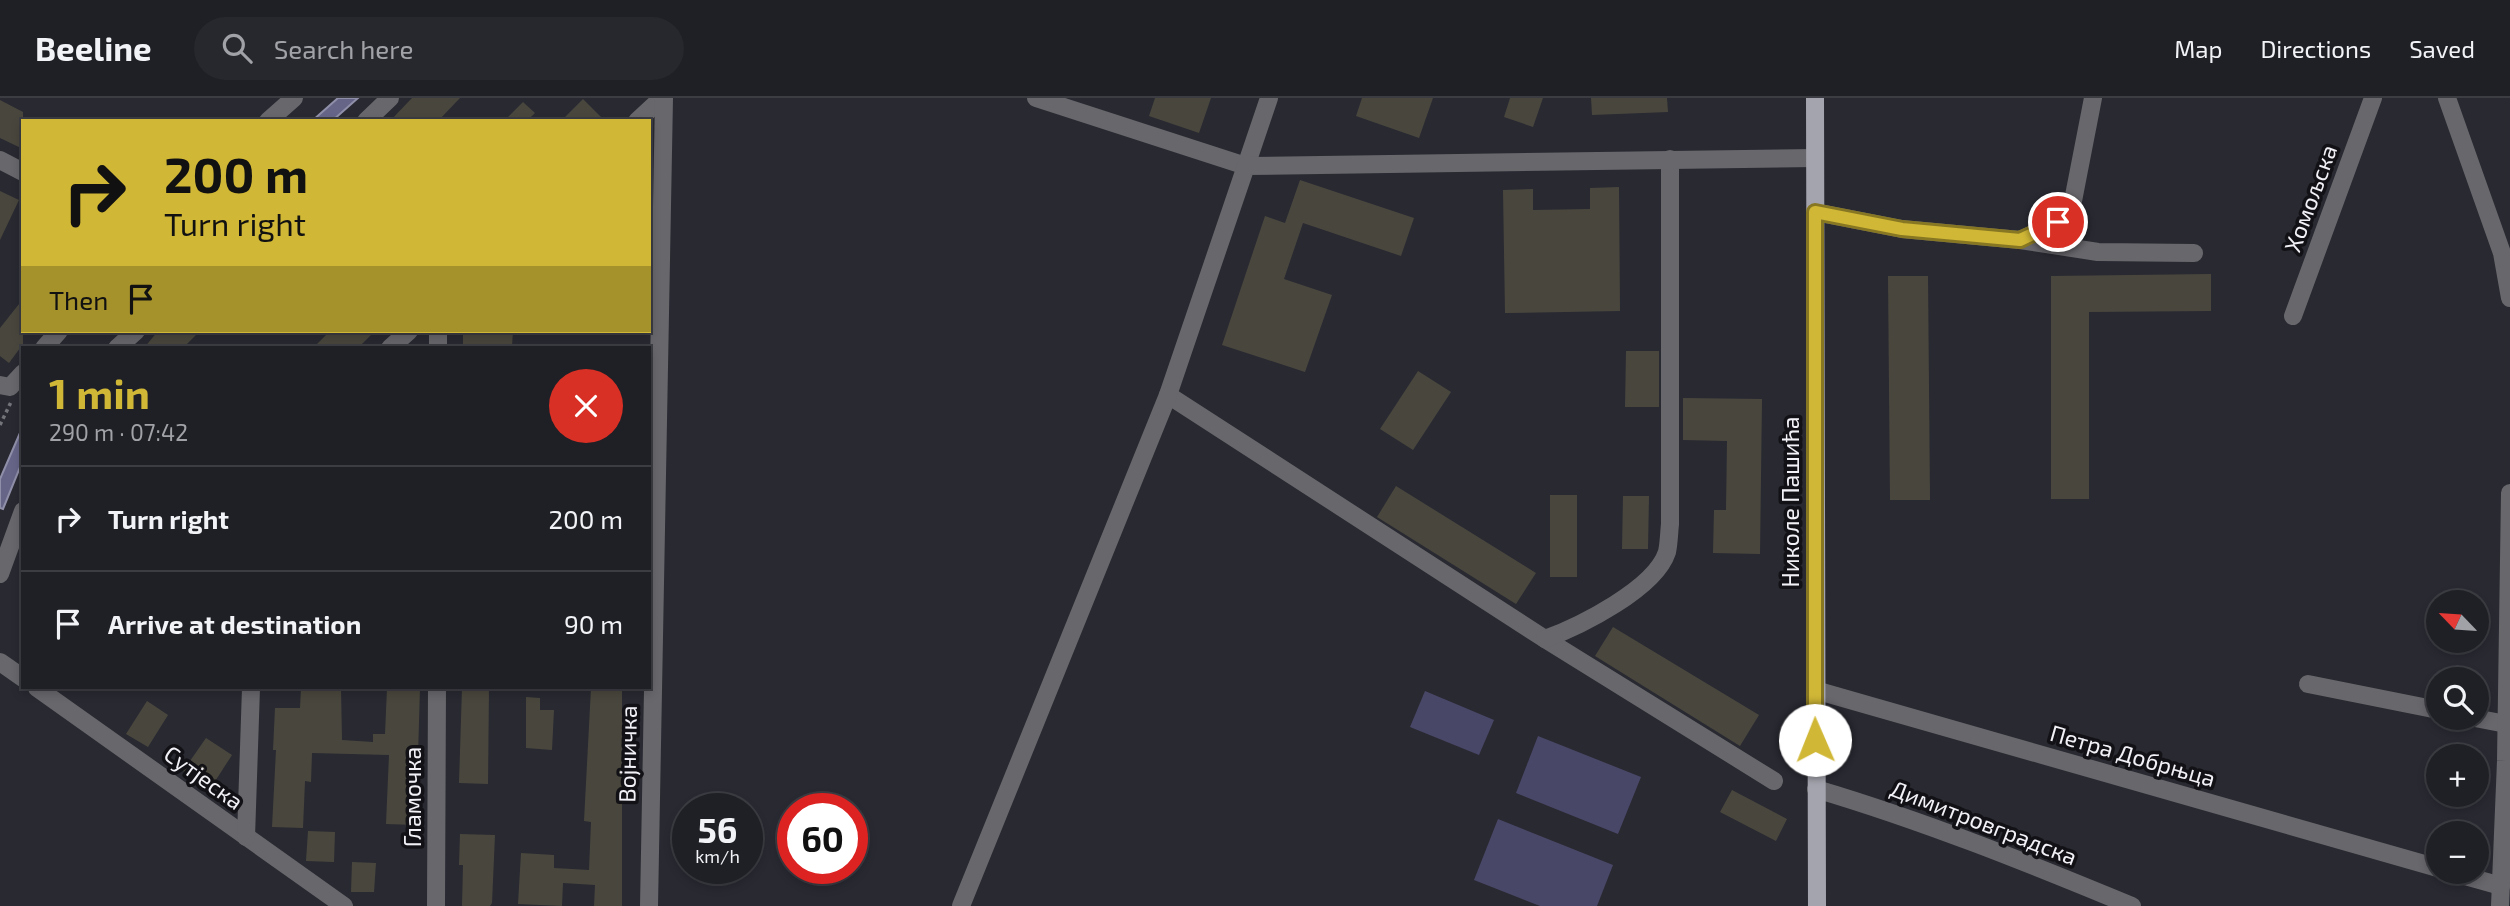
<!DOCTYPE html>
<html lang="en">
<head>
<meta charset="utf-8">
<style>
  body { margin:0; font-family:"Exo 2",sans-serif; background:#27272e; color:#f1f3f6; height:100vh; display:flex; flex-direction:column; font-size:26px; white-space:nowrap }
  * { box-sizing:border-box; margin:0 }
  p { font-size:23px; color:#a1a2a7 }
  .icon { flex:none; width:38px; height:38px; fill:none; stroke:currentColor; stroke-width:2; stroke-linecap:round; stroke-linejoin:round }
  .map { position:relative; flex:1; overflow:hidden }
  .side { position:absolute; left:21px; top:248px; width:630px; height:343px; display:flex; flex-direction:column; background:#1f1f26; border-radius:0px; box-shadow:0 4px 10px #0003,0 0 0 2px #3c3d43 }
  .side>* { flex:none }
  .hud { position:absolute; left:21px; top:21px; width:630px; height:214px; border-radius:0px; box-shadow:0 4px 10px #0003,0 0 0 2px #3c3d43; background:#d0b736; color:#111; overflow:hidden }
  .needle { width:46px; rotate:295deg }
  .fabs { position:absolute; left:2426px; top:492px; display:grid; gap:14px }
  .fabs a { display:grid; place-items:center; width:63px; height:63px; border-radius:50%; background:#1f1f26; box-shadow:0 4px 10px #0003,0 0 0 2px #3c3d43; font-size:35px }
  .speed { position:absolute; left:672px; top:695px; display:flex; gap:14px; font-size:35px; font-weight:700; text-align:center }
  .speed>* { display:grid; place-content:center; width:91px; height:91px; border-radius:50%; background:#1f1f26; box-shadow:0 4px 10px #0003,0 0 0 2px #3c3d43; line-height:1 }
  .speed small { font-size:18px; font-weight:400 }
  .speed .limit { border:10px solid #d22; background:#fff; color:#111 }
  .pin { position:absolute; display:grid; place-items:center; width:60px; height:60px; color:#fff; margin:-30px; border:4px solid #fff; border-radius:50%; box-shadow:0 2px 7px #0007 }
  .me { position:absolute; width:77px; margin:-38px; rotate:359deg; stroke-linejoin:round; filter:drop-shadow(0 0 5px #0008) }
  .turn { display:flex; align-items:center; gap:24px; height:147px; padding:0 28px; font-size:32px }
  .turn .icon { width:91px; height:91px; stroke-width:2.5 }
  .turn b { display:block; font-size:49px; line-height:60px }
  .then { display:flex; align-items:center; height:66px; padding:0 28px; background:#0003; gap:14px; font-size:26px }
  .round { display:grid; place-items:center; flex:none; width:74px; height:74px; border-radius:37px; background:#27272e }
  .overview { display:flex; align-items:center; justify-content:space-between; height:119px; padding:0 28px }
  h1 { font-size:42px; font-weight:700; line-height:52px; color:#d0b736 }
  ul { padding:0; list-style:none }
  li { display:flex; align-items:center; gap:21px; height:105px; padding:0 28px; border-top:2px solid #3c3d43 }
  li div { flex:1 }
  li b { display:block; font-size:26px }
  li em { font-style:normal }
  header { display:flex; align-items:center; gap:42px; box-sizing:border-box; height:98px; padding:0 35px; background:#1f1f26; border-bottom:2px solid #3c3d43 }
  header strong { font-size:33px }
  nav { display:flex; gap:38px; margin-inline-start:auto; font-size:24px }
  .search { width:490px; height:63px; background:#27272e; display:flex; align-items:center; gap:18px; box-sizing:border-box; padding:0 24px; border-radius:38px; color:#a1a2a7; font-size:26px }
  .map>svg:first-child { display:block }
</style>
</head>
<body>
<header>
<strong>Beeline</strong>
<div class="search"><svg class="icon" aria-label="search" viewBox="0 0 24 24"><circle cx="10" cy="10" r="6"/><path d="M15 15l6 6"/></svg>Search here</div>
<nav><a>Map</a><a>Directions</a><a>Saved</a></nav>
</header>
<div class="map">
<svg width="2510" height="808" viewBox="0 0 2510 808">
  <rect width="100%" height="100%" fill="#292932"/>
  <g fill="#494767">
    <path d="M1425 593 1494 622 1479 657 1410 629Z"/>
    <path d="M1538 638 1641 679 1618 736 1516 695Z"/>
    <path d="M1498 721 1613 767 1597 808H1540L1474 782Z"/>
  </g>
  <g fill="#666588" stroke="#908fa9" stroke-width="2">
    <path d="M338 0H358L332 23H312Z"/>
    <path d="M23 328V362L3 411 0 410V381Z"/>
  </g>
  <g fill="#49473d">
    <path d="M412 0H460L438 23H390Z"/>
    <path d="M1155 0H1211L1199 35 1149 18Z"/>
    <path d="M1362 0H1433L1419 40 1356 18Z"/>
    <path d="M1510 0H1543L1533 29 1504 19Z"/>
    <path d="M1591 0H1667L1668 14 1592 17Z"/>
    <path d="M583 1 605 23H561Z"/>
    <path d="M0 2 23 14V51L0 40Z"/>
    <path d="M523 4 535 15 527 23H504Z"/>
    <path d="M1300 82 1414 120 1401 158 1303 125 1284 181 1332 197 1305 274 1222 247 1265 118 1285 125Z"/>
    <path d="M1619 89 1620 213 1505 215 1503 92 1533 91V112L1590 111V90Z"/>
    <path d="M0 93 19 102 0 142Z"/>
    <path d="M2211 176V213L2089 214V401H2051V178Z"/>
    <path d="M1888 178H1928L1930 402H1890Z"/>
    <path d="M23 201V246L9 265 0 258V230Z"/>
    <path d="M158 233H200L183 250H144Z"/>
    <path d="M330 233H375L358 250H313Z"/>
    <path d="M463 233H513L512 248H463Z"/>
    <path d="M1626 253H1659V309H1625Z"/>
    <path d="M1418 273 1451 294 1413 352 1380 331Z"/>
    <path d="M1683 300 1762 301 1760 456 1713 455 1714 412H1726L1727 343 1683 342Z"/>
    <path d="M1396 388 1536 475 1516 506 1377 419Z"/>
    <rect x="1550" y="397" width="27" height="82"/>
    <path d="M1623 398H1649L1648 451H1622Z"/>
    <path d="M1613 529 1759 617 1740 648 1595 558Z"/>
    <path d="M301 590H341L342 642 373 644V636H385L387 590H420L416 727 386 726 389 657 312 655 311 684 305 683 303 730 272 729 276 652H273L275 610H300Z"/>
    <path d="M462 590H489L488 686 459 685Z"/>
    <path d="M591 590H622V808H594L595 787 563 785 562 808 518 806 521 755 554 757V770L589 772 591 724 584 723Z"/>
    <path d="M526 599 540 600V612H554L552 652 526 650Z"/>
    <path d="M147 603 168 617 148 649 126 636Z"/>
    <path d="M206 640 232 657 210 691 183 673Z"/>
    <path d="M1732 692 1787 721 1776 743 1720 714Z"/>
    <path d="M308 733 335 734 334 764 306 763Z"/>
    <path d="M460 736 495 737 492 805 490 808H462L463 767H459Z"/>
    <path d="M352 764 376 765 374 794H351Z"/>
  </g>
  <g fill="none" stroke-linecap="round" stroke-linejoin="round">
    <path stroke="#73737a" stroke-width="3.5" stroke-dasharray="3.5 3.5" stroke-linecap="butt" d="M0 327 11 304"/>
    <g stroke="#67676c" stroke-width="18">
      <path d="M1036 0 1246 68 1269 0"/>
      <path d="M2447 0 2502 155 2510 200"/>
      <path d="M268 23 294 0"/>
      <path d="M366 23 390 0"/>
      <path d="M637 23 662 0"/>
      <path d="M0 62 23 74"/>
      <path d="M1815 114 1902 131 2020 142 2098 154 2194 155"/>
      <path d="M2020 142 2058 124 2072 108 2093 0"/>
      <path d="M2293 218 2373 0"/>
      <path d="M44 250 59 233"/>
      <path d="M117 250 136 233"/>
      <path d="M390 250 409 233"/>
      <path d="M438 250V233"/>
      <path d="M0 287 10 289 23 275"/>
      <path d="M1168 297 1545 541 1774 683"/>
      <path d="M0 476 23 413"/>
      <path d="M1545 541C1580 528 1655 491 1667 454 1669 445 1669 435 1670 426V61"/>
      <path d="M0 564 23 580"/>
      <path d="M2308 586 2438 612"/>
      <path d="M37 590 344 808"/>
      <path d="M1815 592 2438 770"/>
      <path d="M2475 620 2506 626"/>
      <path d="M1816 691C1924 723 2028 765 2132 808"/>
      <path d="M246 739 251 590"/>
      <path d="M2451 774 2501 788"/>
      <path d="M436 808 437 590"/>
      <path d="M649 808 664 0"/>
      <path d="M961 808 1168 297 1246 68 1815 60"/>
      <path d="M2500 808 2506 663 2510 395"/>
    </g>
    <path stroke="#a4a4ae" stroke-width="18" d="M1815 0 1817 808"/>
  </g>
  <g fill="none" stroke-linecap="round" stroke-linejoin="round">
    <g stroke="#877723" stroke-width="18">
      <path id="route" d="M1815 642V114L1902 131 2020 142 2058 124"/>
    </g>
    <use href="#route" stroke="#d0b736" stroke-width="12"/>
  </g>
  <g text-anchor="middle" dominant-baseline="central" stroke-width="7" stroke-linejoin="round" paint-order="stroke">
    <g font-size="23" fill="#f1f1f7" stroke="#121216">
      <text transform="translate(2310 100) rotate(-70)">Хомољска</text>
      <text transform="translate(1790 404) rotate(-90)">Николе Пашића</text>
      <text transform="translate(627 656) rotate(-89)">Војничка</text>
      <text transform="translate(2133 657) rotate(16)">Петра Добрњца</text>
      <text transform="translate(204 679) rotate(36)">Сутјеска</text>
      <text transform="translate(412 699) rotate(-90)">Гламочка</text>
      <text transform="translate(1984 724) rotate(21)">Димитровградска</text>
    </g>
  </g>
</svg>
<div class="fabs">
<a><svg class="needle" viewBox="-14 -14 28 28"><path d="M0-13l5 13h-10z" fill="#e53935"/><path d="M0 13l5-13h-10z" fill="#a1a2a7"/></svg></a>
<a><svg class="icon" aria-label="search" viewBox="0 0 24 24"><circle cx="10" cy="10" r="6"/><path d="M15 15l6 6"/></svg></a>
<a>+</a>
<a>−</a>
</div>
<div class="speed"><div>56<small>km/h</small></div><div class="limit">60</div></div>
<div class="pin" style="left:2058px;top:124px;background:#d93025"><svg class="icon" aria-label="arrive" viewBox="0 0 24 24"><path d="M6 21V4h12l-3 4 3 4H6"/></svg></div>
<svg class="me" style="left:1815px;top:642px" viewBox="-20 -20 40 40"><circle r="19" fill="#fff"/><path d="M0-13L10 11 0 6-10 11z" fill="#d0b736"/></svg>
<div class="hud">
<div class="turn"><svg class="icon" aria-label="right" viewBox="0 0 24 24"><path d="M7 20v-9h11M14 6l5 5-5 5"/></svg><div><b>200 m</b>Turn right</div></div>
<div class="then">Then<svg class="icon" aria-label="arrive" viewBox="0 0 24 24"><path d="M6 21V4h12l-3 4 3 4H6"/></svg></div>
</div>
<section class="side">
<div class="overview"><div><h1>1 min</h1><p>290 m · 07:42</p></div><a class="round" style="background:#d93025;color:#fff"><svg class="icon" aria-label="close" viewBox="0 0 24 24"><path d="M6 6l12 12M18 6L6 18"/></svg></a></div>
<ul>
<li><svg class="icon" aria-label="right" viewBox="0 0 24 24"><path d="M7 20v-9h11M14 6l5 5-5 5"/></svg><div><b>Turn right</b></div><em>200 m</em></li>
<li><svg class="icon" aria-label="arrive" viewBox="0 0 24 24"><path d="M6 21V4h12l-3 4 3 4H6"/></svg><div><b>Arrive at destination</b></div><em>90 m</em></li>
</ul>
</section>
</div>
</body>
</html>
